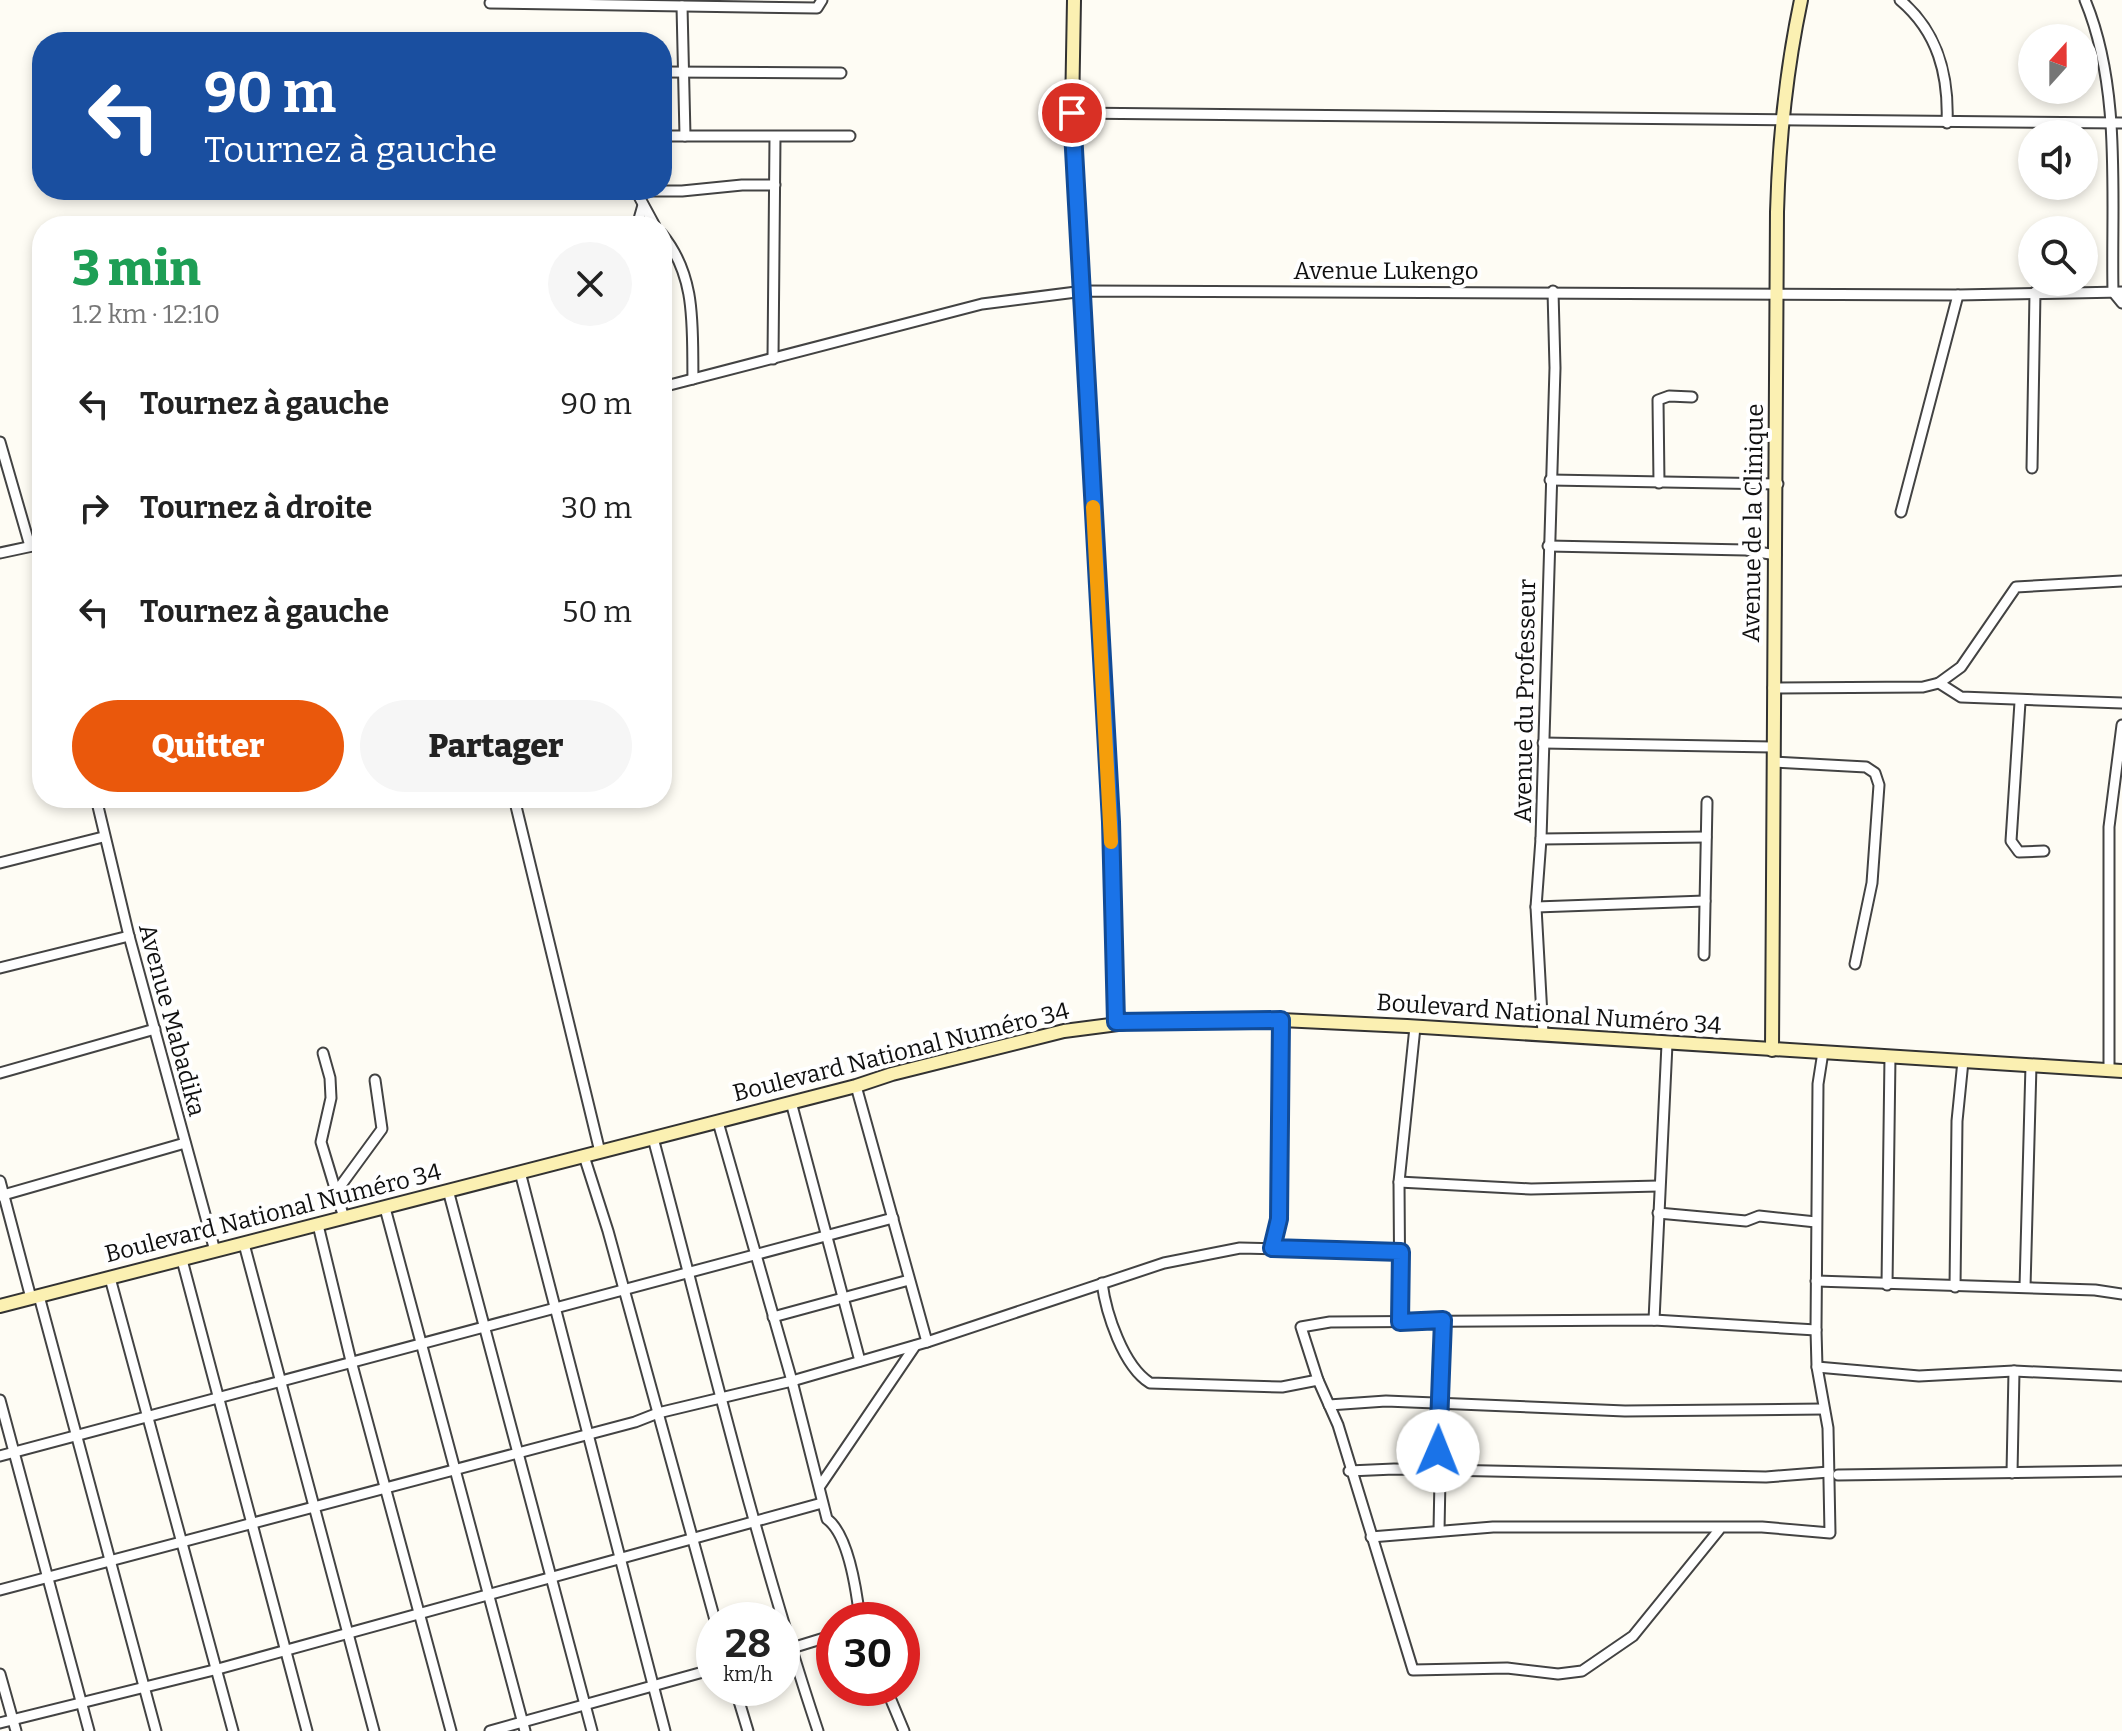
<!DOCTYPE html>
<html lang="fr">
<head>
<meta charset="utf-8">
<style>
  body { margin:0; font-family:Bitter,serif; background:#f6f6f6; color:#222; height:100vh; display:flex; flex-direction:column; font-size:30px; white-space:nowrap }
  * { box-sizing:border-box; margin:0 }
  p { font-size:26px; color:#767676 }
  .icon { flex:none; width:44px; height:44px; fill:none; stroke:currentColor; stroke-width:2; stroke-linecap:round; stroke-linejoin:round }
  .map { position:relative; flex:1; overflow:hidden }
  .side { position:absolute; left:32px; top:216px; width:640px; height:592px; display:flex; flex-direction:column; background:#fff; border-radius:32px; box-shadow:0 4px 12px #0003 }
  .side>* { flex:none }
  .guide { position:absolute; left:32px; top:32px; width:640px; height:168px; border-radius:32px; box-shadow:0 4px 12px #0003; background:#1a4fa0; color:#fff; overflow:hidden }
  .needle { width:52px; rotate:21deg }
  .controls { position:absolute; left:2018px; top:24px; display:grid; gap:16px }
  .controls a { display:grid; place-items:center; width:80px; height:80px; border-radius:50%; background:#fff; box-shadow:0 4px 12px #0003; font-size:40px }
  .speed { position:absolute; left:696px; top:1602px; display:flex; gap:16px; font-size:40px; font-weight:700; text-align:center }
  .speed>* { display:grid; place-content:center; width:104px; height:104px; border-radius:50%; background:#fff; box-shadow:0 4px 12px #0003; line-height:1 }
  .speed small { font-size:20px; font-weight:400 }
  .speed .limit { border:12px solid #d22; background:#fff; color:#111 }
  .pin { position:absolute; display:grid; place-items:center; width:68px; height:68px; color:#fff; margin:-34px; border:4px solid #fff; border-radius:50%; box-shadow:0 2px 8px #0007 }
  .me { position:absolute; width:88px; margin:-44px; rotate:1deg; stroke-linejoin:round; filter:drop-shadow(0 0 6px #0008) }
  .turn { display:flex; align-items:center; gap:28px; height:168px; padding:0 40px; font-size:36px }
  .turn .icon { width:104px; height:104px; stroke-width:2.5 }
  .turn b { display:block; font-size:56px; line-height:68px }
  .round { display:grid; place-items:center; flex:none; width:84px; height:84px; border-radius:42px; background:#f6f6f6 }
  .headline { display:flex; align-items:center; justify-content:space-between; height:136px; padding:0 40px }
  h1 { font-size:48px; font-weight:800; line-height:60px; color:#1e9e55 }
  .primary-button { display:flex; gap:16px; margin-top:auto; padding:16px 40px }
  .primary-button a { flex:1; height:92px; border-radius:48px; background:#ea580c; color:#fff; font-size:32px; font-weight:800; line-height:92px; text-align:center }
  .primary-button a+a { background:#f6f6f6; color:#222 }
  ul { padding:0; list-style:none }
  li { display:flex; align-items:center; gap:24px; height:104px; padding:0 40px }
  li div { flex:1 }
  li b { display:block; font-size:30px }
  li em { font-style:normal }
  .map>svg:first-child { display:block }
</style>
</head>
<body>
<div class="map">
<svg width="2122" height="1731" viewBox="0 0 2122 1731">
  <rect width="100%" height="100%" fill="#fefcf4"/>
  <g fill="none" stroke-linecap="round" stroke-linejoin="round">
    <g stroke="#434343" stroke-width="13">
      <g id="street">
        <path d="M1900 0C1938 32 1949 75 1947 123"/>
        <path d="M2085 0C2122 89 2111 197 2113 292L2122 303"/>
        <path d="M490 3 817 8 822 0"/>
        <path d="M682 6 685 136"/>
        <path d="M662 72 841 73"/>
        <path d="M1072 113 2122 123"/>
        <path d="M662 136H850"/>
        <path d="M502 191H682L742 185H775"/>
        <path d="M636 191 655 226"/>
        <path d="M637 226 643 205"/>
        <path d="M662 234C697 277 692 327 693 379"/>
        <path d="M773 359 775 137"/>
        <path d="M662 387 982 304 1084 291 1958 295 2122 292"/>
        <path d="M0 442 30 546"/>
        <path d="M2032 468 2035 292"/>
        <path d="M1550 480 1778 484"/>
        <path d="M1659 483 1658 400 1669 396 1692 397"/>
        <path d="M1901 512 1958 295"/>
        <path d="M1548 546 1746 550 1776 555"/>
        <path d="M0 553 42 544"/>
        <path d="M1939 683 1961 667 2016 587 2122 581"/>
        <path d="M1773 688 1923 687 1939 683 1961 697 2122 703"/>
        <path d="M2020 702 2011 841 2019 852 2044 851"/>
        <path d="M1543 743 1772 747"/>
        <path d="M1773 762 1866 767 1875 773 1879 785 1872 883 1855 964"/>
        <path d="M96 798 129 936 215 1251"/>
        <path d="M514 798 600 1152"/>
        <path d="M1541 839 1706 837"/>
        <path d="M0 863 103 837"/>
        <path d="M1536 907 1705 901"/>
        <path d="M1704 955 1707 802"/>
        <path d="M0 968 129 936"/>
        <path d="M1543 1034 1536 907 1541 839 1555 368 1553 291"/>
        <path d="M323 1053 330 1078 331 1098 321 1142 344 1218"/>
        <path d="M2109 1070V827L2122 725"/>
        <path d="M0 1073 155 1029"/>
        <path d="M856 1086 927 1342"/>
        <path d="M791 1102 860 1361"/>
        <path d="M718 1122 792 1381 827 1519C849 1535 857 1594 860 1620"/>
        <path d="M653 1138C706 1336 753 1536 818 1731"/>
        <path d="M584 1156 608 1231 715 1620"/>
        <path d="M520 1172 665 1731"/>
        <path d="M0 1181 31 1298"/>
        <path d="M1399 1182 1531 1189 1659 1186"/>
        <path d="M448 1190 592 1731"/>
        <path d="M336 1192 382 1129 375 1080"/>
        <path d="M0 1196 185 1143"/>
        <path d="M385 1208 525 1731"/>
        <path d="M1658 1213 1746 1221 1759 1216 1816 1222"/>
        <path d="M318 1225 351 1361 451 1731"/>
        <path d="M244 1244 374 1731"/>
        <path d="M1272 1248 1279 1219 1281 1020"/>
        <path d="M182 1260 307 1731"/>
        <path d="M110 1278 233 1731"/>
        <path d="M1816 1281 2095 1290 2122 1294"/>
        <path d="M1102 1283C1106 1313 1123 1366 1150 1383L1282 1387 1318 1380"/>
        <path d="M1887 1285 1890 1056"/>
        <path d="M1955 1287 1957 1121 1963 1061"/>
        <path d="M2025 1287 2031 1065"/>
        <path d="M39 1296 156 1731"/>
        <path d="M773 1317 909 1280"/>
        <path d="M1654 1320 1667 1044"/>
        <path d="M1400 1322 1399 1182 1415 1027"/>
        <path d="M1817 1367 1919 1376 2014 1371 2122 1376"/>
        <path d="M0 1400 89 1731"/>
        <path d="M1329 1405 1386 1401 1625 1411 1824 1409"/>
        <path d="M0 1456 893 1218"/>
        <path d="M1349 1471 1394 1469 1766 1477 1829 1472"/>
        <path d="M2012 1473 2014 1371"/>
        <path d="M1838 1475 2122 1471"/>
        <path d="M820 1486 915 1346"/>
        <path d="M1719 1530 1633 1636 1582 1671 1558 1674 1507 1668 1413 1670 1338 1425 1318 1380 1301 1327 1330 1322 1654 1320 1816 1330"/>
        <path d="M1439 1531 1443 1320"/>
        <path d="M1371 1537 1493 1527H1762L1830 1533 1828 1428 1817 1367 1816 1330 1818 1084 1823 1052"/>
        <path d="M0 1590 635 1422 658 1413 792 1381 927 1342 1164 1263 1240 1248 1401 1252"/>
        <path d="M782 1651 834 1635"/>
        <path d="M0 1674 16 1731"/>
        <path d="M735 1688 748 1731"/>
        <path d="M886 1688 904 1731"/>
        <path d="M0 1723 218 1669 822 1503"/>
        <path d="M490 1731 714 1669"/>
      </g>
    </g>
    <g stroke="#323232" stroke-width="16">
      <g id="secondary">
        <path d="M1074 0 1072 113 1111 822 1116 1022"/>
        <path d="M1772 1050 1777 212C1779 139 1786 71 1801 0"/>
        <path d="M0 1306 856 1086 892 1074 1064 1031 1141 1021 1281 1020 1407 1026 2122 1071"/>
      </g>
    </g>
    <use href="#street" stroke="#fff" stroke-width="9"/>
    <use href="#secondary" stroke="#fbf0b2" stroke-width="12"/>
  </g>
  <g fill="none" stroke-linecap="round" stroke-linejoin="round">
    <g stroke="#114b97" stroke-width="20">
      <path id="route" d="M1072 113 1111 822 1116 1022 1281 1020 1279 1219 1272 1248 1401 1252 1400 1322 1443 1320 1438 1451"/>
    </g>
    <use href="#route" stroke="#1a73e8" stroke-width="14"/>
    <path stroke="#f59e0b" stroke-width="14" d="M1093 507 1111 842"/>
  </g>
  <g text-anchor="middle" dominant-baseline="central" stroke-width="8" stroke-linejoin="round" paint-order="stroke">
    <g font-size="24" fill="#101010" stroke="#fff">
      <text x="1386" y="271">Avenue Lukengo</text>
      <text transform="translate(1753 523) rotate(-89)">Avenue de la Clinique</text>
      <text transform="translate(1525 701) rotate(-89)">Avenue du Professeur</text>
      <text transform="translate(1549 1014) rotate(4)">Boulevard National Numéro 34</text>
      <text transform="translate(172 1020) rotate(75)">Avenue Mabadika</text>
      <text transform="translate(901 1052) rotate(-14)">Boulevard National Numéro 34</text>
      <text transform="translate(273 1213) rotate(-14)">Boulevard National Numéro 34</text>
    </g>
  </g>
</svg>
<div class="controls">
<a><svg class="needle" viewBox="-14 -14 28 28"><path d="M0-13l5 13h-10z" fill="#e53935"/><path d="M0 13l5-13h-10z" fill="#767676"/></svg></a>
<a><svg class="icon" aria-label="sound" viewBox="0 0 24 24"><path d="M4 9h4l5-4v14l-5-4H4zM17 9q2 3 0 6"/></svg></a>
<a><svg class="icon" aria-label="search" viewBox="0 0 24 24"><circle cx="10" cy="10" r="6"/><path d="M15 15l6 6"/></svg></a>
</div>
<div class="speed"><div>28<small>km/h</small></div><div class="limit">30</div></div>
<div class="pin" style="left:1072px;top:113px;background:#d93025"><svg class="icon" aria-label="arrive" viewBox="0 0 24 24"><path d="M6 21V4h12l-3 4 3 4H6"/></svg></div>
<svg class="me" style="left:1438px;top:1451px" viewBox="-20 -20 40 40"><circle r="19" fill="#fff"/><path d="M0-13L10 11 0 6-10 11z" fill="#1a73e8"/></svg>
<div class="guide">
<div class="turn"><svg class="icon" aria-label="left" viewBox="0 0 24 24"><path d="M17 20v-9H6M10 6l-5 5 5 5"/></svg><div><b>90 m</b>Tournez à gauche</div></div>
</div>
<section class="side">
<div class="headline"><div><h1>3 min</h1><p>1.2 km · 12:10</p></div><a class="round"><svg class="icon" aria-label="close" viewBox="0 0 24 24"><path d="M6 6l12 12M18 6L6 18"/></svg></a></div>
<ul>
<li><svg class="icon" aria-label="left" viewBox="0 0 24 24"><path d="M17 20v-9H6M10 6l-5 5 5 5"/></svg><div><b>Tournez à gauche</b></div><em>90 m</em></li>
<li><svg class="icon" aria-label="right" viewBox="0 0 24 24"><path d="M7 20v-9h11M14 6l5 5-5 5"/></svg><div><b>Tournez à droite</b></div><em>30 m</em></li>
<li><svg class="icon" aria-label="left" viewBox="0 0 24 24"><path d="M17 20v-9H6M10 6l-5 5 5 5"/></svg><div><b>Tournez à gauche</b></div><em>50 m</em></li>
</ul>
<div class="primary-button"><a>Quitter</a><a>Partager</a></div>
</section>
</div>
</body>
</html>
